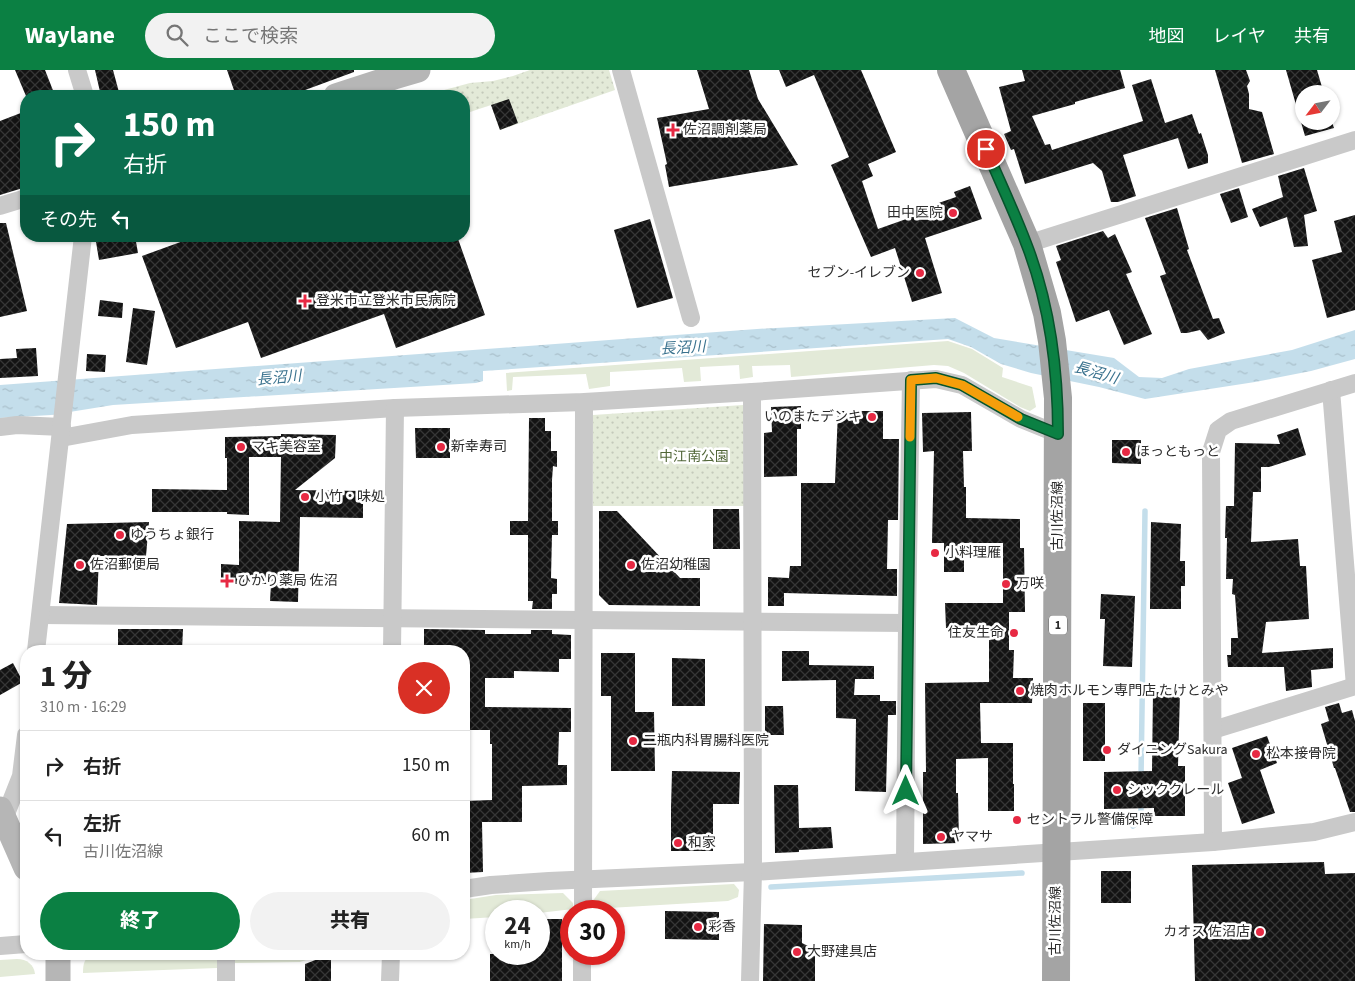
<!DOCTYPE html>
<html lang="ja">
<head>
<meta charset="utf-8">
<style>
  body { margin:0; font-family:"Source Sans 3","Noto Sans JP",sans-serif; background:#f2f2f2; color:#222; height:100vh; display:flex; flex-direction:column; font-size:19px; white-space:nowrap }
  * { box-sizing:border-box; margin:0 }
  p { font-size:16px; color:#767676 }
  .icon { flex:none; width:28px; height:28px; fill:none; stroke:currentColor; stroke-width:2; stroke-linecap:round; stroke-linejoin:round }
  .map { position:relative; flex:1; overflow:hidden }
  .sheet { position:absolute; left:20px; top:575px; width:450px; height:315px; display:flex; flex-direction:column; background:#fff; border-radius:20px; box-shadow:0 1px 4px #0004 }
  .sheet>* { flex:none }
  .hud { position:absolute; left:20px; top:20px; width:450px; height:152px; border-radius:20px; box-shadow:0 1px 4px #0004; background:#0b6e4f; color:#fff; overflow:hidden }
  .needle { width:32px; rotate:238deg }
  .fabs { position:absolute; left:1295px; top:15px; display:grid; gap:10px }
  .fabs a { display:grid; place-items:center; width:45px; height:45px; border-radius:50%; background:#fff; box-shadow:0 1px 4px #0004; font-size:25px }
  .speed { position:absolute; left:485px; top:830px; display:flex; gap:10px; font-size:25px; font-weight:700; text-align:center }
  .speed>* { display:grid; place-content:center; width:65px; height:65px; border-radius:50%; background:#fff; box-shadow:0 1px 4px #0004; line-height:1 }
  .speed small { font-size:12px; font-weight:400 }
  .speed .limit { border:8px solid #d22; background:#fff; color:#111 }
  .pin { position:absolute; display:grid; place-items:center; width:42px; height:42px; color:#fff; margin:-21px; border:2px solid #fff; border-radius:50%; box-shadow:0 1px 5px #0007 }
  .me { position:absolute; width:55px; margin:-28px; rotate:0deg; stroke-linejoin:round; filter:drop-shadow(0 0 4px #0008) }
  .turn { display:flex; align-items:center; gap:18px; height:105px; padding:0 20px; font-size:22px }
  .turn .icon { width:65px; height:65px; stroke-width:2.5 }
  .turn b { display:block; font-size:35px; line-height:42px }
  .then { display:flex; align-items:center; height:48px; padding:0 20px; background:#0003; gap:10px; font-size:19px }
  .round { display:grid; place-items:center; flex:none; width:52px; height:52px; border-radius:26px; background:#f2f2f2 }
  .summary { display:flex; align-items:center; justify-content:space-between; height:85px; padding:0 20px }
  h1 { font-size:30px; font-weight:800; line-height:38px }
  .primary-button { display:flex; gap:10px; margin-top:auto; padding:10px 20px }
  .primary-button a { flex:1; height:58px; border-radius:30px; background:#0b8043; color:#fff; font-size:20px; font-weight:800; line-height:58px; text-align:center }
  .primary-button a+a { background:#f2f2f2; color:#222 }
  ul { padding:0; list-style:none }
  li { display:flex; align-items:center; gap:15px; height:70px; padding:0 20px; border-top:1px solid #e0e0e0 }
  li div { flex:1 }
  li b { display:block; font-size:19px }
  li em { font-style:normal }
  header { display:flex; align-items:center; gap:30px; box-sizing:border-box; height:70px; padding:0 25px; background:#0b8043; color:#fff }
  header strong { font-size:24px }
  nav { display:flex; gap:28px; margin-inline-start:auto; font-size:18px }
  .search { width:350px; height:45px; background:#f2f2f2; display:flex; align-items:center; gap:12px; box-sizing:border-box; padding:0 18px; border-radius:28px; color:#767676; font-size:19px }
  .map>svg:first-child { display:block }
</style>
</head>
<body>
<header>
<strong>Waylane</strong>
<div class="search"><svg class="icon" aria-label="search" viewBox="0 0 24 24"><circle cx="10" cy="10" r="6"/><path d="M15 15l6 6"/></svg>ここで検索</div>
<nav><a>地図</a><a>レイヤ</a><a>共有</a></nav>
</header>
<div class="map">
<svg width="1355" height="911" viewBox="0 0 1355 911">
  <defs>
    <pattern id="park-dots" width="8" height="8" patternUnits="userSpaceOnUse" patternTransform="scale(1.25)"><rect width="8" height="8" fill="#e3ead8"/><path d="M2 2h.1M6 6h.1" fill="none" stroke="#c3c9ba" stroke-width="1.8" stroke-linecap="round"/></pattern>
    <pattern id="water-ripples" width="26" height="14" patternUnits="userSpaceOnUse" patternTransform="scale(1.25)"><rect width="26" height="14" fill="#c4deeb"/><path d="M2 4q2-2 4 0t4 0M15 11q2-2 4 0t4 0" fill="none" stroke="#a9bfca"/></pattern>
    <pattern id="building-cross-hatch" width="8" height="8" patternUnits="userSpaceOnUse" patternTransform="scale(1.25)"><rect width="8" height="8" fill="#131313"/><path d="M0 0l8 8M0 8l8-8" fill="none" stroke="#363636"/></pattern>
  </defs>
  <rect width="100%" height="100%" fill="#fff"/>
  <g fill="#e3ead8">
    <path d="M948 271 972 279 1003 298 1002 307 1032 317 1036 337 1030 341 1020 337 964 303 948 296 934 295 791 307 790 295 752 296 753 307 740 309 739 295 700 297 701 311 684 312 682 298 610 302V316L589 319 586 304 513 307 512 320 507 321 506 303Z"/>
    <path d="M734 814 739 820 738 827 728 831 592 839V832L600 821Z"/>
    <path d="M563 823 573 833V839L539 843V841H496V847L464 849V830L496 825Z"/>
    <path d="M92 884H213L217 887V898L83 903C83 894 84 889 92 884Z"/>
    <path d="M237 884H325L300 892 235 893V886Z"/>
    <path d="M17 889C27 889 34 895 35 904L0 907V890Z"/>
  </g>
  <g fill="url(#park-dots)">
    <path d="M530 0H609L615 20 500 60 491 35 464 44V26H422L470 13 493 11 513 6Z"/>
    <path d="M743 335 744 436H593V345Z"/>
  </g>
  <path fill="url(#water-ripples)" d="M955 248 994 268 1114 288 1139 307 1162 308 1189 299 1292 280 1355 260V289L1311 301 1255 312 1145 329 1099 317 1031 303 1001 294 971 277 948 269 483 301V311L476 313 113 335 51 345 0 348V315L757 259Z"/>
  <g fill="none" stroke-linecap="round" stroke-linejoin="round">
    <g stroke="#c4deeb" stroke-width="5.5">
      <path d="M1141 708 1145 441"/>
      <path d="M1133 756 1141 750V732"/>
      <path d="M771 817 1022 803"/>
    </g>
  </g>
  <g fill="url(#building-cross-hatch)">
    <path d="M15 0H45L54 23 46 26H26Z"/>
    <path d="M95 0H113L120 26H101Z"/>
    <path d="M227 0H354V2L297 23 298 26H236Z"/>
    <path d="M697 0H749L758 29 798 95 669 117 665 95 667 94 657 48 709 39Z"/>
    <path d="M779 0H861L896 82 868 94 873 106 862 111 878 159 926 142 924 138 956 127 954 122 970 116 982 149 925 168 942 223 912 232 895 178 871 187 831 95 849 87 814 5 786 17Z"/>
    <path d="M1022 0H1120L1125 18 1075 32V34L1032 46 1045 75 1050 74 1052 80 1143 51 1132 15 1151 9 1165 53 1192 44 1199 64 1201 63 1208 85V93L1188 99 1178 68 1123 85 1136 126 1118 132H1111L1102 101 1093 93 1025 114 1014 79 1011 80 1004 64 1011 61 999 17 1025 11Z"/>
    <path d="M1215 0H1246L1250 11 1247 16 1249 24V39L1262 42 1274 84 1242 93Z"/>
    <path d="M1286 0H1317L1324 24H1304V51H1331V49L1334 58 1305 66Z"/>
    <path d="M509 29 518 53 500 60 491 35Z"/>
    <path d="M26 41V117L0 125V51Z"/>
    <path d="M1304 98 1317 141 1304 145 1308 176 1294 177 1287 147 1260 157 1252 139 1283 127 1278 106Z"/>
    <path d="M1239 118 1248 147 1231 153 1220 124Z"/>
    <path d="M1177 138 1189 179 1187 180 1213 249 1219 248 1225 263 1208 270 1200 260 1187 263H1181L1160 206 1166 204 1145 148Z"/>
    <path d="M1355 145V240L1327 248 1312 190 1342 182 1334 151Z"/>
    <path d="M650 149 673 228 637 238 614 160Z"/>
    <path d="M0 153H6L27 241 0 247Z"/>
    <path d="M1103 161 1108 168 1115 164 1132 202 1126 204 1152 264 1124 275 1109 240 1076 252 1056 192 1061 190 1056 176Z"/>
    <path d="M106 166H135L138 183 99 190 96 172 106 170Z"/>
    <path d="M197 166H457L485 245 396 278 384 244 261 288 248 252 176 278 142 186Z"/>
    <path d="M100 230 123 233 122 248 98 246Z"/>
    <path d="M133 238 155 241 147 295 126 292Z"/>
    <path d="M36 278 38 306 0 308V289L17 288 16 279Z"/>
    <path d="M87 284 106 285 105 302 86 301Z"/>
    <path d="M801 336V359H797V406L764 407V363L772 362 771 337Z"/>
    <path d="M838 341H883V369H899L898 450H888L887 499H897V526L784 523V536H768V507L789 508 790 496H801V413H835Z"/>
    <path d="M971 342 972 381H963L964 417H966V448L1020 449V478H1024L1025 542H1009V580H1014L1013 608H1033L1032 633H980L981 673H1013V714H1014V741H988V688L956 689V723H958L959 773 923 774V702H926L925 613 989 612V558H946L945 533H1003V473H964V502H944V473H932L934 381 923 382 922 343Z"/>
    <path d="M529 348H545V361H551V381H557V397L553 396 552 410V451H558V465H552L551 508 557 509V524H552V539H532L533 531H528V465H510V451H528Z"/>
    <path d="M415 358H450V388H416Z"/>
    <path d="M1298 358 1306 385 1269 397H1261V422H1253L1251 472 1298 469 1300 496H1306L1309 549 1266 552 1262 583 1333 578V598L1311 600 1312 617 1286 621 1284 597H1228L1227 585H1231V568H1238L1235 525 1232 524 1233 509H1226L1227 468H1225L1226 436H1234L1235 373 1280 374 1277 365Z"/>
    <path d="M281 364 336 365 335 388 295 420 363 421V448L300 447 298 532 270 531 271 514H221V494L239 495V451L280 452 281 387H249V445L227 444V442H152V419L227 420V388H225V367L281 366Z"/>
    <path d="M1112 370H1141V394L1112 393Z"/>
    <path d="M713 439H739L740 479H713Z"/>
    <path d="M599 441H617L680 508H700V536L609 535 599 525Z"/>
    <path d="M149 452 146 486H99L97 535 59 533 67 454Z"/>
    <path d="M1151 452 1181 454 1180 491H1185V516H1181V539H1150Z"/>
    <path d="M1101 524 1135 526 1132 597 1103 596 1105 549H1100Z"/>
    <path d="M118 559H183L182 581H118Z"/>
    <path d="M424 559 485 560V564H531V560H552V564L571 565V589H559V602L514 601V608H485V637L571 638V662H559L558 695H567V715L522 716V752H482L483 802 464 803V731L492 730V674H490V660H464V581H424Z"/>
    <path d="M782 581H809V595L874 596V609H855L854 625H880V631H896V645H888L886 722 855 721 856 649 836 648V610L782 611Z"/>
    <path d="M601 583H635V642H654L655 701H611V626H601Z"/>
    <path d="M672 588 705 589V636H672Z"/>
    <path d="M13 593 23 612 0 625V600Z"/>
    <path d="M1153 622H1180L1178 696H1185V746H1154V738L1104 739V702L1152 701Z"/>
    <rect x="1083" y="633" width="22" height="58"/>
    <path d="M1339 633 1342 643 1352 640 1355 651V742H1350L1335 698H1334L1321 654 1329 651 1325 637Z"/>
    <path d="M765 636H783L784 665H765Z"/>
    <path d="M1267 666 1277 693 1260 700 1275 743 1242 754 1228 713 1242 708 1232 678Z"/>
    <path d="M672 701 740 702 739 734H713V781H671V738Z"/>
    <path d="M774 715H798L799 758 831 757 833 778 799 780V782L775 783Z"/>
    <path d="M1324 792 1325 804 1355 803V911H1195L1192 795Z"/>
    <rect x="1101" y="801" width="30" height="32"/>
    <path d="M665 841 719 842V870L665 869Z"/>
    <path d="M539 849H562V911H490V884H539Z"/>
    <path d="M764 854 802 855V873L810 877 815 886V911H763Z"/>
    <path d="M331 884V911H305V894Z"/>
  </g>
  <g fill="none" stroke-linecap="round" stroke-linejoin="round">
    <g stroke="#c9c9c9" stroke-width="18">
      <path d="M77 0 85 26"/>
      <path d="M621 0 691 248"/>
      <path d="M0 136 26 128"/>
      <path d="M1027 174 1355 70"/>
      <path d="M1331 320 1355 616"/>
      <path d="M0 357 17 355 62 357"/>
      <path d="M61 368 132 355 395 338 584 332 752 322 936 309 962 315 1021 349 1058 364"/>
      <path d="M41 545 907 553"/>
      <path d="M36 581 83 166"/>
      <path d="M392 581 395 338"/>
      <path d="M1213 660 1355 616"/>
      <path d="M4 749 21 706 26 665"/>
      <path d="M1213 772 1211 382 1218 360 1231 351 1355 313"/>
      <path d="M905 791 907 553 911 310"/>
      <path d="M464 819 491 815 549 811 753 802 1213 772 1314 762 1355 752"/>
      <path d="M583 841 584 332"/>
      <path d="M0 876 26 874"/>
      <path d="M226 884V911"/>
      <path d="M390 911 391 884"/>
      <path d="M582 911V884"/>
      <path d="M750 911 753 802 752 322"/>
    </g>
    <g stroke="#b6b6b6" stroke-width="25">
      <path d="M336 26 394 7 418 0"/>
      <path d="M0 739 26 798"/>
      <path d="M58 911V884"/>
    </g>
    <path stroke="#a4a4a4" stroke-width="28" d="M951 0 1027 174 1047 243 1052 271 1058 328 1056 911"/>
  </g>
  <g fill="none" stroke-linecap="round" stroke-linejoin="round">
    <g stroke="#07532c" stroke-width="12">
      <path id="route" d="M906 721 911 310 936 308 962 315 1021 349 1058 364C1058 299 1050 234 1026 173 1014 141 999 110 986 79"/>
    </g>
    <use href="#route" stroke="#0b8043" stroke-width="9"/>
    <path stroke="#f59e0b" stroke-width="9" d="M910 367 911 310 936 308 962 315 1018 347"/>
  </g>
  <g fill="#e72943" stroke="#fff" stroke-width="2">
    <path d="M670.5 52.5h5v5h5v5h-5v5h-5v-5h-5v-5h5z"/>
    <circle cx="953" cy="143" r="5"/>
    <circle cx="920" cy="203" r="5"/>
    <path d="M302.5 223.5h5v5h5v5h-5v5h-5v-5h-5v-5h5z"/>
    <circle cx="872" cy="347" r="5"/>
    <circle cx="241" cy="377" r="5"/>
    <circle cx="441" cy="377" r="5"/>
    <circle cx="1126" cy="382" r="5"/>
    <circle cx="305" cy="427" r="5"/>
    <circle cx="120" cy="465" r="5"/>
    <circle cx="935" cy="483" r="5"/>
    <circle cx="80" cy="495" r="5"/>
    <circle cx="631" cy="495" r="5"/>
    <path d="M224.5 503.5h5v5h5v5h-5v5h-5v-5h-5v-5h5z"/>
    <circle cx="1006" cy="514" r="5"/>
    <circle cx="1014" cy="563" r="5"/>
    <circle cx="1020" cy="621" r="5"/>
    <circle cx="633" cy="671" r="5"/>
    <circle cx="1107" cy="680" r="5"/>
    <circle cx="1256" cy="684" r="5"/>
    <circle cx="1117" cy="720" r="5"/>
    <circle cx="1017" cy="750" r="5"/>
    <circle cx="941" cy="767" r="5"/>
    <circle cx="678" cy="773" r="5"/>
    <circle cx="698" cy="857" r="5"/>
    <circle cx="1260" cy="862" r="5"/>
    <circle cx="797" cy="882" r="5"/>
  </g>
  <g text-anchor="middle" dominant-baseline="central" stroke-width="5" stroke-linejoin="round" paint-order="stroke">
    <rect fill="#fff" stroke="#6b6b6b" stroke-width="1" x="1049" y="545.5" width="18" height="19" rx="4"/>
    <g font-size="12" font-weight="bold" fill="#2c2c2c">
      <text x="1058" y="555">1</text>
    </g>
    <g font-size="14" fill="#2c2c2c" stroke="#fff" text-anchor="start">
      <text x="683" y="60">佐沼調剤薬局</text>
      <text x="943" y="143" text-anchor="end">田中医院</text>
      <text x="910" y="203" text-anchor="end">セブン-イレブン</text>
      <text x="316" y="231">登米市立登米市民病院</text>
      <text x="862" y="347" text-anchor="end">いのまたデンキ</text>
      <text x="251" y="377">マキ美容室</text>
      <text x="451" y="377">新幸寿司</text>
      <text x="1136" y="382">ほっともっと</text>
      <text x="315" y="427">小竹・味処</text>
      <text x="130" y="465">ゆうちょ銀行</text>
      <text x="945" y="483">小料理雁</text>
      <text x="90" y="495">佐沼郵便局</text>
      <text x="641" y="495">佐沼幼稚園</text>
      <text x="237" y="511">ひかり薬局 佐沼</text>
      <text x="1016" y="514">万咲</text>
      <text x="1004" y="563" text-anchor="end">住友生命</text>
      <text x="1030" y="621">焼肉ホルモン専門店 たけとみや</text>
      <text x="643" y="671">二瓶内科胃腸科医院</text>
      <text x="1117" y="680">ダイニングSakura</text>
      <text x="1266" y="684">松本接骨院</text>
      <text x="1127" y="720">シッククレール</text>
      <text x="1027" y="750">セントラル警備保障</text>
      <text x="951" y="767">ヤマサ</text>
      <text x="688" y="773">和家</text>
      <text x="708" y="857">彩香</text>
      <text x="1250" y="862" text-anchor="end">カオス 佐沼店</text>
      <text x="807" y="882">大野建具店</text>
    </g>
    <g font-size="14" fill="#526739" stroke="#fff">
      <text x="694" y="387">中江南公園</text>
    </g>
    <g font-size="14" fill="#2c2c2c" stroke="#fff">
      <text transform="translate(1058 446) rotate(-90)">古川佐沼線</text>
      <text transform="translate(1056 851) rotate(-90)">古川佐沼線</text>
    </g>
    <g font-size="15" font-style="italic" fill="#3a728e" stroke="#fff">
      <text transform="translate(683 278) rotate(-3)">長沼川</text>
      <text transform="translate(1096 303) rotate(16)">長沼川</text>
      <text transform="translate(279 308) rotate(-5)">長沼川</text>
    </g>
  </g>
</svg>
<div class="fabs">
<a><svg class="needle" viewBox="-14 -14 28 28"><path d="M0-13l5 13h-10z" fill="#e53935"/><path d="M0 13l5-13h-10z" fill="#767676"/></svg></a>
</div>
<div class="speed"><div>24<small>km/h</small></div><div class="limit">30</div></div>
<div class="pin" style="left:986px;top:79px;background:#d93025"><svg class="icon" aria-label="arrive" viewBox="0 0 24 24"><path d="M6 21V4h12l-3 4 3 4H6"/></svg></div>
<svg class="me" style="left:906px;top:721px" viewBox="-20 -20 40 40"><path d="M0-17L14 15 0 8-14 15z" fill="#0b8043" stroke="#fff" stroke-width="4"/></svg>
<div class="hud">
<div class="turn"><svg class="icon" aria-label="right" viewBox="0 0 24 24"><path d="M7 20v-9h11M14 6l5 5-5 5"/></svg><div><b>150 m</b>右折</div></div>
<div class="then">その先<svg class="icon" aria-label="left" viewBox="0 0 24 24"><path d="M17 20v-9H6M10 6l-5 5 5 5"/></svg></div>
</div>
<section class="sheet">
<div class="summary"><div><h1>1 分</h1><p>310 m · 16:29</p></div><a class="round" style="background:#d93025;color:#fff"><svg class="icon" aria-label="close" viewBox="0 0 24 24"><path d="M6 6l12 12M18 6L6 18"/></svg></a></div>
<ul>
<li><svg class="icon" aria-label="right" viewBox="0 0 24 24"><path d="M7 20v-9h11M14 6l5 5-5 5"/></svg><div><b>右折</b></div><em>150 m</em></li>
<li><svg class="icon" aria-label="left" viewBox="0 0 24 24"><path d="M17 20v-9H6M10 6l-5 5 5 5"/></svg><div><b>左折</b><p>古川佐沼線</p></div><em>60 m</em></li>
</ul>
<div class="primary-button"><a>終了</a><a>共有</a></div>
</section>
</div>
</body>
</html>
